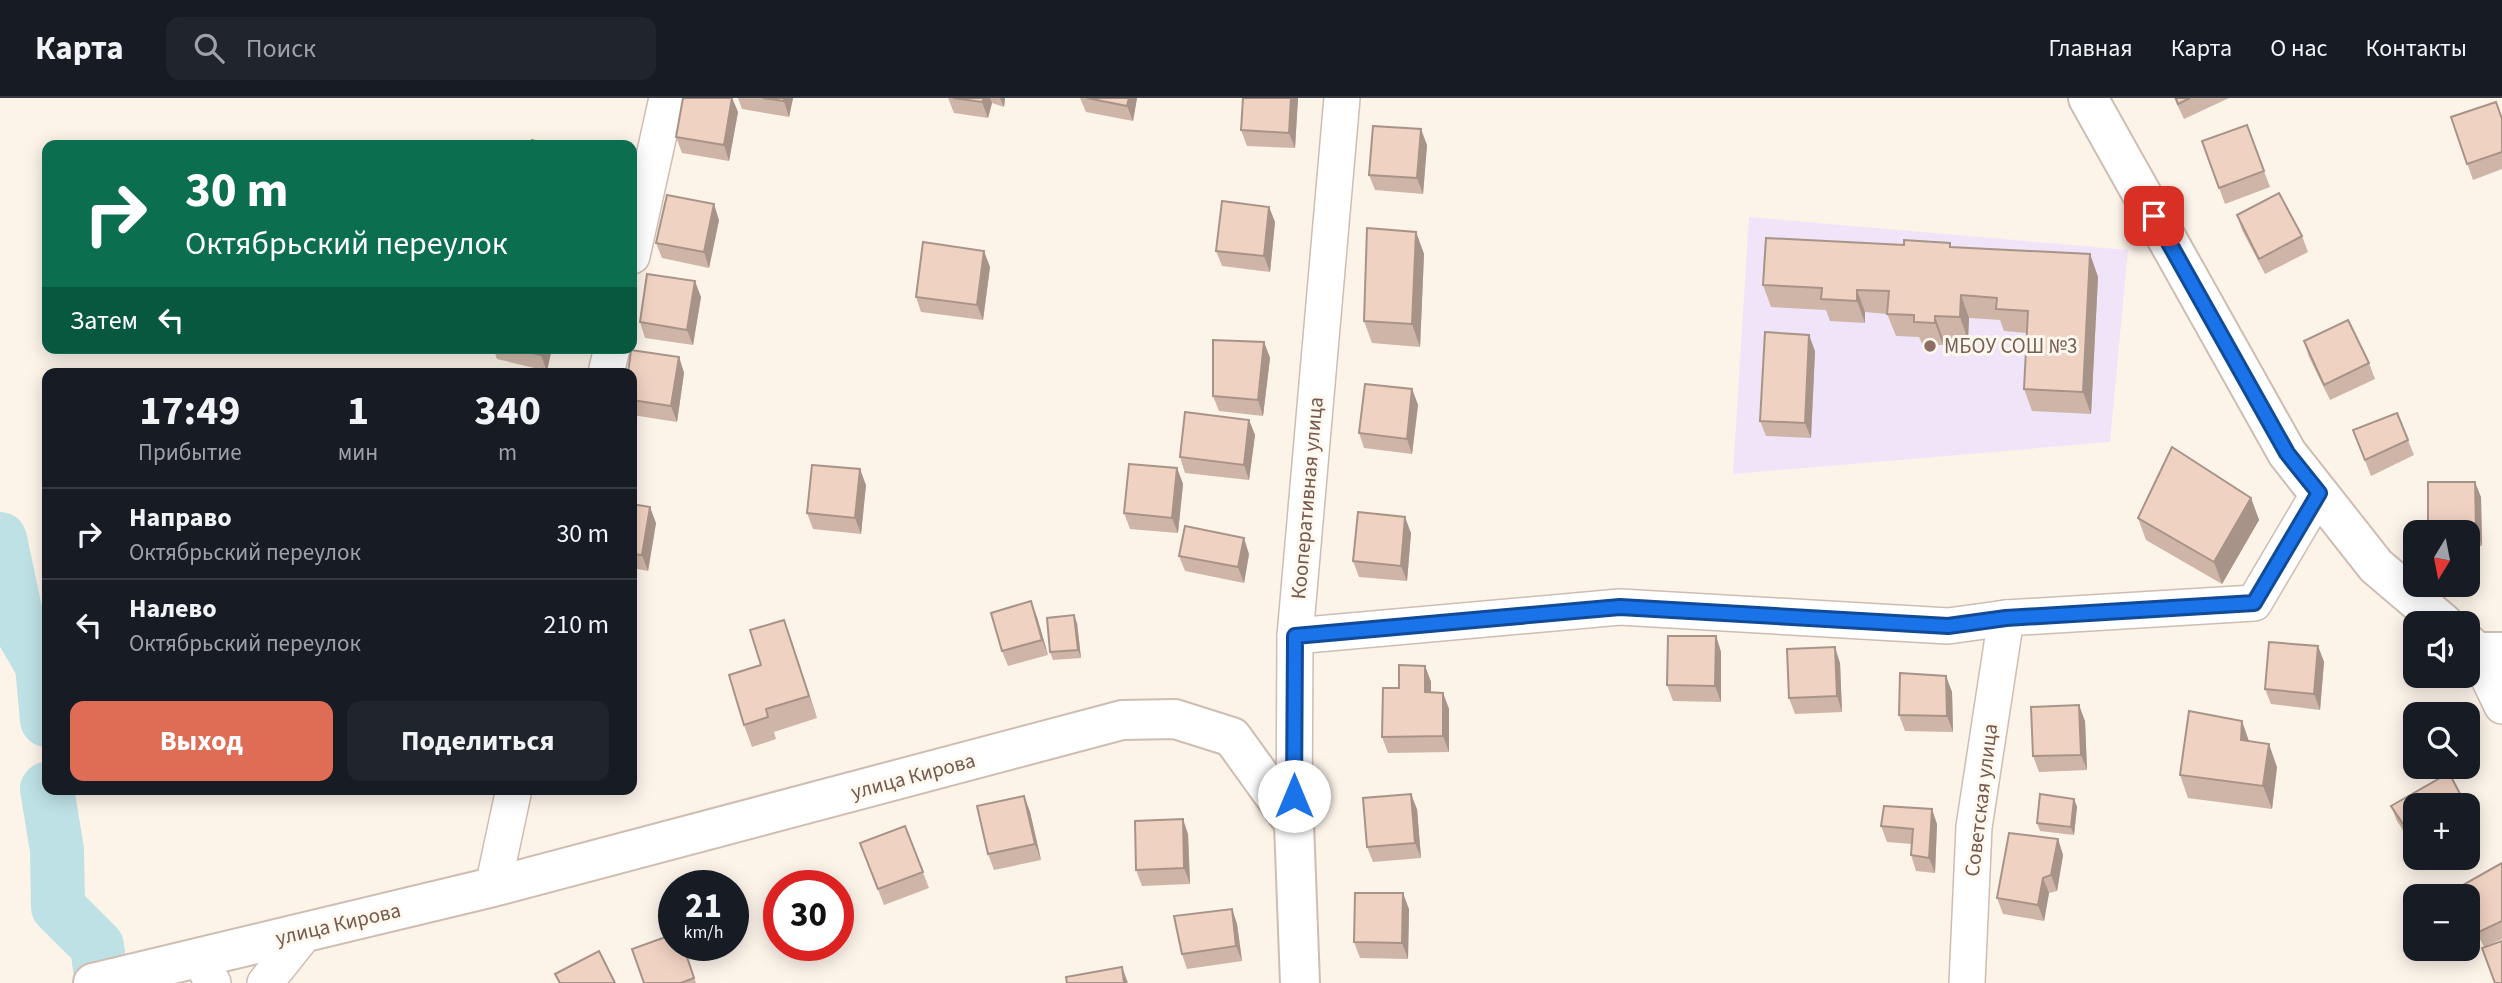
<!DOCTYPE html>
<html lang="ru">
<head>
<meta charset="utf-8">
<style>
  body { margin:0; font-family:"Source Sans 3",sans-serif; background:#20242c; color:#f1f3f6; height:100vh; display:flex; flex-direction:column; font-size:26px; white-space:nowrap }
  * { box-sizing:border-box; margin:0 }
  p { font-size:23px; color:#9ea1a6 }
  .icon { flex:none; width:38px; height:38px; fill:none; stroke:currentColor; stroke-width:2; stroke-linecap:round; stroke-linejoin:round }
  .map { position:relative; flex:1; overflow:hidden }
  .side { position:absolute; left:42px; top:270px; width:595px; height:427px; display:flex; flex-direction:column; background:#171b24; border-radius:14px; box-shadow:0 4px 18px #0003 }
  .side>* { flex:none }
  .banner { position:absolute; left:42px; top:42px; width:595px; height:214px; border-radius:14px; box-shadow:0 4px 18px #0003; background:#0b6e4f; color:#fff; overflow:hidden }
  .needle { width:46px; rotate:190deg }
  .fabs { position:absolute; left:2403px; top:422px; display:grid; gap:14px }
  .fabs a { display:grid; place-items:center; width:77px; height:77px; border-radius:14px; background:#171b24; box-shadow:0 4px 18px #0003; font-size:35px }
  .speed { position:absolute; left:658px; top:772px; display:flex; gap:14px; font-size:35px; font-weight:700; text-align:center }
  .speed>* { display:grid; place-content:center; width:91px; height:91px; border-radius:50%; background:#171b24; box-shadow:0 4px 18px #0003; line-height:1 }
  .speed small { font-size:18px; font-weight:400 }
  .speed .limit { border:10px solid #d22; background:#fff; color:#111 }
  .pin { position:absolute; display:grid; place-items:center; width:60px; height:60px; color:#fff; margin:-30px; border-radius:14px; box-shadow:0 4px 10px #0006 }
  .me { position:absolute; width:77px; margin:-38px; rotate:0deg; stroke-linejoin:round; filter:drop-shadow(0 0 5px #0008) }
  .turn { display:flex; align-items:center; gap:24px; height:147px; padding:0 28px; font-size:32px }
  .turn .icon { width:91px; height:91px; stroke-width:2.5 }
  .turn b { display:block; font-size:49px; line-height:60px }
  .then { display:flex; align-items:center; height:66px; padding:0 28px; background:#0003; gap:14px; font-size:26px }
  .eta { display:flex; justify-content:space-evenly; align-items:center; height:119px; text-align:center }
  .eta b { font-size:42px; font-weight:700; line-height:49px }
  .primary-button { display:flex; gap:14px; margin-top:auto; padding:14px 28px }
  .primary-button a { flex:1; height:80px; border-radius:14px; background:#df6c55; color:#fff; font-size:28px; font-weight:700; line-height:80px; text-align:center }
  .primary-button a+a { background:#20242c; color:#f1f3f6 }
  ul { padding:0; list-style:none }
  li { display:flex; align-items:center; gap:21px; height:91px; padding:0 28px; border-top:2px solid #363941 }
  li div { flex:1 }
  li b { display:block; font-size:26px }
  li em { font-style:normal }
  header { display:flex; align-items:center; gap:42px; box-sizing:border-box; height:98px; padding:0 35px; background:#171b24; border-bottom:2px solid #363941 }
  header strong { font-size:33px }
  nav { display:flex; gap:38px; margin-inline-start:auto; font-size:24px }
  .search { width:490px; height:63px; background:#20242c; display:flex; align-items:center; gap:18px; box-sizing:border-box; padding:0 24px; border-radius:14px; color:#9ea1a6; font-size:26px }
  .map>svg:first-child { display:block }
</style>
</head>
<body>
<header>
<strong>Карта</strong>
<div class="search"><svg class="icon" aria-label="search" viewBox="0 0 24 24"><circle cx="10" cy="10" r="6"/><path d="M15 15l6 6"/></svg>Поиск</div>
<nav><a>Главная</a><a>Карта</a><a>О нас</a><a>Контакты</a></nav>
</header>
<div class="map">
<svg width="2502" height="885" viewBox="0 0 2502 885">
  <rect width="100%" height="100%" fill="#fcf3e9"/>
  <path fill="#f0e5f8" d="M1749 119 2128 152 2110 344 1733 376Z"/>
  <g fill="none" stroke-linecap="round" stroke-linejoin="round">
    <g stroke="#bee1e5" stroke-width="54">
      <path d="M0 441 18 526 42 567 47 622"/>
      <path d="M47 691 57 752 58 809 97 848 102 885"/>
    </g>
    <g stroke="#cfbdb1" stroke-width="38">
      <g id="minor">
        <path d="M632 158 667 0"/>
        <path d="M606 275 612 250"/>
        <path d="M1295 538 1620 509 1948 528 2006 520 2254 505 2319 395"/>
        <path d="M2476 554 2502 608"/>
        <path d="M1294 725 1295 538 1342 0"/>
        <path d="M493 789 514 691"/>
        <path d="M199 860 213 885"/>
        <path d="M265 885 305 835"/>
        <path d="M1967 885 1974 729 2006 520"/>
      </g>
    </g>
    <g stroke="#cfbdb1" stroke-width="42">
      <g id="tertiary">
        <path d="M2088 0 2287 355 2376 468 2443 525"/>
        <path d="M2468 546 2476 554H2502"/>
        <path d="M93 885 493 789 1122 622 1175 621 1232 639 1294 725 1300 885"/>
      </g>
    </g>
    <use href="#minor" stroke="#fff" stroke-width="35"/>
    <use href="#tertiary" stroke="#fff" stroke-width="38"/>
  </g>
  <g fill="#ceb5a7">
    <path d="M683 0H732L738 14 729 63 682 55 676 39Z"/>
    <path d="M738 0H793L789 19 742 11Z"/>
    <path d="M948 0H1005L1004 9 992 5 988 20 954 15Z"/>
    <path d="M1080 0H1137L1133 23 1086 14Z"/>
    <path d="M1243 0H1298L1295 50 1247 48 1241 32Z"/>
    <path d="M2174 0H2229L2184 21Z"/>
    <path d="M2451 19 2502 20V71L2473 82Z"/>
    <path d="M2202 43 2264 73 2270 89 2225 106Z"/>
    <path d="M1427 47 1423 96 1375 92 1369 77Z"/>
    <path d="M1269 109 1275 124 1270 174 1222 168 1216 153Z"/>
    <path d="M2237 117 2302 138 2308 154 2265 176 2242 132Z"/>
    <path d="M719 122 709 170 662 160 656 145Z"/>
    <path d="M1416 134 1424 156 1420 249 1372 245 1364 223Z"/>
    <path d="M1951 149 2090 156 2098 179 2091 316 2032 313 2024 291 2027 235 2004 233 2000 222 1969 220 1968 242 1943 241V247L1922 246 1919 239 1896 238 1887 216 1865 214V225L1830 223 1826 212 1771 209 1763 187Z"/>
    <path d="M990 169 983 222 921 214 916 199Z"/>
    <path d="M701 199 693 247 645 240 640 224Z"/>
    <path d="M2304 243 2369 265 2375 281 2330 302 2309 259Z"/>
    <path d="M1264 244 1270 260 1263 318 1219 313 1213 298Z"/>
    <path d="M493 250H552L547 273 497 261Z"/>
    <path d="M1815 253 1811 340 1766 338 1760 323Z"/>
    <path d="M679 259 684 275 677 324 632 317V275Z"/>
    <path d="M1412 291 1418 307 1412 356 1364 350 1359 335Z"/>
    <path d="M2397 315 2414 357 2371 378 2353 332Z"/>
    <path d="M1249 322 1255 337 1249 382 1185 375 1180 359Z"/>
    <path d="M1177 370 1183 386 1178 435 1130 431 1124 415Z"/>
    <path d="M2428 384 2481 399 2482 448 2468 449V434H2428Z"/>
    <path d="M866 387 861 436 813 431 807 415Z"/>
    <path d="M2251 400 2259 422 2222 486 2146 442 2138 420Z"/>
    <path d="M632 406 656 425 648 473 632 470Z"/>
    <path d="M1411 435 1407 483 1359 479 1353 463Z"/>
    <path d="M1249 456 1244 485 1185 473 1179 458Z"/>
    <path d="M1037 519 1048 557 1008 568 1002 553Z"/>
    <path d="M784 522 817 620 774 634 776 641 752 649 744 627 761 567Z"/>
    <path d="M1077 525 1081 560 1053 562 1050 554Z"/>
    <path d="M1716 538 1721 554V604L1673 603 1667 587Z"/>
    <path d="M2318 548 2324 564 2320 612 2271 606 2265 591Z"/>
    <path d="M1840 565 1842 614 1795 616 1789 600Z"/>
    <path d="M1425 568 1431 584V594L1443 595 1449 611V654L1388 655 1382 639 1399 590Z"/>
    <path d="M1946 578 1952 594 1953 634 1905 633 1899 617Z"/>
    <path d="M2085 623 2087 672 2039 674 2033 658Z"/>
    <path d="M2249 643 2277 669 2272 711 2188 700 2180 677Z"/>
    <path d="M1024 698 1030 714 1041 762 994 772 988 756Z"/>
    <path d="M2074 701 2077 709 2074 737 2040 733 2037 725Z"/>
    <path d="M2415 707V751L2397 723 2391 708Z"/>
    <path d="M2468 710 2473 726 2468 729Z"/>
    <path d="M1417 711 1421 760 1373 764 1367 749Z"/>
    <path d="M1937 726 1935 775 1916 773 1911 757 1912 746 1887 744 1881 728Z"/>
    <path d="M905 728 929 790 884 807 860 745Z"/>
    <path d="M1188 736 1190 786 1142 788 1136 772Z"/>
    <path d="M2058 741 2063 757 2057 793 2049 795 2044 823 2003 816 1997 800Z"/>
    <path d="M2502 765V841L2484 849 2468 817V798H2459L2456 791Z"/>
    <path d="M1232 811 1237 826 1242 863 1187 871 1182 856Z"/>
    <path d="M1409 811 1408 861 1360 860 1354 844Z"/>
    <path d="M733 818 740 844 733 846Z"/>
    <path d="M683 847 696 885H644Z"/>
    <path d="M702 847H728L705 853Z"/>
  </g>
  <g fill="#a89388">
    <path d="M732 0 738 14 729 63 724 47Z"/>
    <path d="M784 0H793L789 19 784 3Z"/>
    <path d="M984 0H990L992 5 988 20 982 4Z"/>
    <path d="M1000 0H1005L1004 9Z"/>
    <path d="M1129 0H1137L1133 23 1127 8Z"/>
    <path d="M1291 0H1298V1L1295 50 1289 35Z"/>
    <path d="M1421 31 1427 47 1423 96 1417 80Z"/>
    <path d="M714 106 719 122 709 170 704 154Z"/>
    <path d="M1269 109 1275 124 1270 174 1264 158Z"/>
    <path d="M1416 134 1424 156 1420 249 1412 226Z"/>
    <path d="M984 153 990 169 983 222 977 207Z"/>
    <path d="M2090 156 2098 179 2091 316 2083 294Z"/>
    <path d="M695 183 701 199 693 247 687 232Z"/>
    <path d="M1857 192 1865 214V225L1857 203Z"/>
    <path d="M1961 197 1969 220 1968 242 1960 219Z"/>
    <path d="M1935 218 1943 241V247L1935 225Z"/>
    <path d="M1809 237 1815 253 1811 340 1805 325Z"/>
    <path d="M1264 244 1270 260 1263 318 1258 302Z"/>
    <path d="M542 250H552L547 273 541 257Z"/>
    <path d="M679 259 684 275 677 324 671 308Z"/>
    <path d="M1412 291 1418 307 1412 356 1407 341Z"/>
    <path d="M1249 322 1255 337 1249 382 1244 367Z"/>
    <path d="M1177 370 1183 386 1178 435 1172 420Z"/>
    <path d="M860 371 866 387 861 436 855 420Z"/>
    <path d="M2475 384 2481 399 2482 448 2476 433Z"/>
    <path d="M2251 400 2259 422 2222 486 2214 464Z"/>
    <path d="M650 409 656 425 648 473 642 457Z"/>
    <path d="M1405 419 1411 435 1407 483 1401 468Z"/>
    <path d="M1244 440 1249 456 1244 485 1238 469Z"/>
    <path d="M1031 503 1037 519 1048 557 1042 542Z"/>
    <path d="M1074 517 1077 525 1081 560 1078 552Z"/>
    <path d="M784 522 792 544 817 620 809 598Z"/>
    <path d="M632 530 635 538 632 556Z"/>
    <path d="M1716 538 1721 554V604L1715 588Z"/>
    <path d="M2318 548 2324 564 2320 612 2314 596Z"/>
    <path d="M1835 549 1840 565 1842 614 1837 598Z"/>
    <path d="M1425 568 1431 584V609L1425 594Z"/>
    <path d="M1946 578 1952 594 1953 634 1947 618Z"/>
    <path d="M1443 595 1449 611V654L1443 638Z"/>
    <path d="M2079 607 2085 623 2087 672 2081 657Z"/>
    <path d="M2242 623 2250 646 2241 642Z"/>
    <path d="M2269 646 2277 669 2272 711 2263 688Z"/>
    <path d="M1411 696 1417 711 1421 760 1415 745Z"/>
    <path d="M1024 698 1030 714 1041 762 1035 746Z"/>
    <path d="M2074 701 2077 709 2074 737 2071 729Z"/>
    <path d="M1932 711 1937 726 1935 775 1929 760Z"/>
    <path d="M1183 721 1188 736 1190 786 1184 770Z"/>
    <path d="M2058 741 2063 757 2057 793 2051 777Z"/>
    <path d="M2043 780 2049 795 2044 823 2038 807Z"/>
    <path d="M1403 795 1409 811 1408 861 1402 845Z"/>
    <path d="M1232 811 1237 826 1242 863 1236 848Z"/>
    <path d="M733 818 740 844 733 824Z"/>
    <path d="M1122 869 1128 885H1124Z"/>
  </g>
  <g fill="#f0d2c2" stroke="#a89388" stroke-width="2">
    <path d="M683 0H732L724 47 676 39Z"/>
    <path d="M763 0H784V3Z"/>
    <path d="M953 0H984L982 4Z"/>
    <path d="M1087 0H1129L1127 8Z"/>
    <path d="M1243 0H1291L1289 35 1241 32Z"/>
    <path d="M2176 0H2190L2178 6Z"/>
    <path d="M2496 4 2502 21V54L2467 66 2451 19Z"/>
    <path d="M2247 27 2264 73 2219 90 2202 43Z"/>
    <path d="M1373 28 1421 31 1417 80 1369 77Z"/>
    <path d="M532 42 550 47H530Z"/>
    <path d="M2279 95 2302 138 2259 161 2237 117Z"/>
    <path d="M667 97 714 106 704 154 656 145Z"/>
    <path d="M1222 103 1269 109 1264 158 1216 153Z"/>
    <path d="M1367 130 1416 134 1412 226 1364 223Z"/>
    <path d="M1766 140 1904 147V142L1950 145V149L2090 156 2083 294 2024 291 2028 213 1996 211 1997 200 1961 197 1960 219 1935 218V225L1914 224V217L1887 216 1889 193 1857 192V203L1821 201 1822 190 1763 187Z"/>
    <path d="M923 144 984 153 977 207 916 199Z"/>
    <path d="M647 176 695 183 687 232 640 224Z"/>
    <path d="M2348 222 2369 265 2324 287 2304 243Z"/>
    <path d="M1765 234 1809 237 1805 325 1760 323Z"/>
    <path d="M1213 242 1264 244 1258 302 1213 298Z"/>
    <path d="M512 250H542L541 257Z"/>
    <path d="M631 252 679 259 671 308 632 302V275H628Z"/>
    <path d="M1365 286 1412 291 1407 341 1359 335Z"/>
    <path d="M1185 314 1249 322 1244 367 1180 359Z"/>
    <path d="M2397 315 2408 342 2365 362 2353 332Z"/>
    <path d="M2172 349 2251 400 2214 464 2138 420Z"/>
    <path d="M1129 366 1177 370 1172 420 1124 415Z"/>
    <path d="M812 367 860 371 855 420 807 415Z"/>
    <path d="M2428 384H2475L2476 433H2428Z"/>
    <path d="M632 406 650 409 642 457 632 456Z"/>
    <path d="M1358 414 1405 419 1401 468 1353 463Z"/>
    <path d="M1185 428 1244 440 1238 469 1179 458Z"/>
    <path d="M1031 503 1042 542 1002 553 991 515Z"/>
    <path d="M1074 517 1078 552 1050 554 1047 520Z"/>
    <path d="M784 522 809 598 766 611 768 619 744 627 729 577 761 567 750 532Z"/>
    <path d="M1668 538H1716L1715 588 1667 587Z"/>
    <path d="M2269 544 2318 548 2314 596 2265 591Z"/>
    <path d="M1835 549 1837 598 1789 600 1787 551Z"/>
    <path d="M1399 567 1425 568V594L1443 595V638L1382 639 1383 590H1399Z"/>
    <path d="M1900 575 1946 578 1947 618 1899 617Z"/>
    <path d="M2079 607 2081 657 2033 658 2031 609Z"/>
    <path d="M2189 613 2242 623 2241 642 2269 646 2263 688 2180 677Z"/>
    <path d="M2449 675 2466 707H2415V740L2413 741 2391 708Z"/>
    <path d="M1411 696 1415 745 1367 749 1363 700Z"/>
    <path d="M2040 696 2074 701 2071 729 2037 725Z"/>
    <path d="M1024 698 1035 746 988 756 977 708Z"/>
    <path d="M1884 708 1932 711 1929 760 1911 757 1913 731 1881 728Z"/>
    <path d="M1183 721 1184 770 1136 772 1135 723Z"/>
    <path d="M905 728 923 774 878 791 860 745Z"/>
    <path d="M2009 735 2058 741 2051 777 2043 780 2038 807 1997 800Z"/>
    <path d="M2502 765V823L2479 834 2468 812V798H2460L2456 791Z"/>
    <path d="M1355 795H1403L1402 845 1354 844Z"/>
    <path d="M1232 811 1236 848 1182 856 1174 818Z"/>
    <path d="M674 836V847H683L694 880 681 885H644L632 851Z"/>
    <path d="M2502 843V885H2495L2482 850Z"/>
    <path d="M599 853 615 885H560L555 876Z"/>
    <path d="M1122 869 1124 885H1067L1066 879Z"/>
  </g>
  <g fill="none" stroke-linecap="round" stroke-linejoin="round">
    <g stroke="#114b97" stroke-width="18">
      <path id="route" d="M1294 698 1295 538 1620 509 1948 528 2006 520 2254 505 2319 395 2287 355 2154 118"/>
    </g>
    <use href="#route" stroke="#1a73e8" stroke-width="12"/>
  </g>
  <circle fill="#8d6e63" stroke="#fef8ef" stroke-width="2.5" cx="1930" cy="248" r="7"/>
  <g text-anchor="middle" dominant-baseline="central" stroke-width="6" stroke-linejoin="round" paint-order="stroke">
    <g font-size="21" fill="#785e54" stroke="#fef8ef" text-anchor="start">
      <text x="1944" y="248">МБОУ СОШ №3</text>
    </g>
    <g font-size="21" fill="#75594d" stroke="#fef8ef">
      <text transform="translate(1307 400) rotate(-85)">Кооперативная улица</text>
      <text transform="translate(913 678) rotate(-15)">улица Кирова</text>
      <text transform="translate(1981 702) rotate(-83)">Советская улица</text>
      <text transform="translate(338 826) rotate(-13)">улица Кирова</text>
    </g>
  </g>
</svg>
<div class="fabs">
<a><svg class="needle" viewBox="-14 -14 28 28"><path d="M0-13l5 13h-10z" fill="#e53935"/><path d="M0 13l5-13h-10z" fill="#9ea1a6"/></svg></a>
<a><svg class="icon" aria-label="sound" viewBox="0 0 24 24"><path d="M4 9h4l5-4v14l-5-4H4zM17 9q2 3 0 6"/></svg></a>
<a><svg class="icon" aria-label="search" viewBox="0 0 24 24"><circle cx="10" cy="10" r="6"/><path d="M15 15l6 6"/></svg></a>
<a>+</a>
<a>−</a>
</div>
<div class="speed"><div>21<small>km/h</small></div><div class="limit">30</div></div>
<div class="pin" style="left:2154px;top:118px;background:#d93025"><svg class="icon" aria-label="arrive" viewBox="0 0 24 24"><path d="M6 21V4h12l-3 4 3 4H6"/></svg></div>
<svg class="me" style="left:1294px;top:698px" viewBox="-20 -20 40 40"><circle r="19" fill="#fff"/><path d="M0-13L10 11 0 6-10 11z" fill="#1a73e8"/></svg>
<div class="banner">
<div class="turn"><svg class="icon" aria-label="right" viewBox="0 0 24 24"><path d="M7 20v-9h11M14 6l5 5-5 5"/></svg><div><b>30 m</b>Октябрьский переулок</div></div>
<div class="then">Затем<svg class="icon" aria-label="left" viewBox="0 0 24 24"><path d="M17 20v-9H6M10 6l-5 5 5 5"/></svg></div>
</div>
<section class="side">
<div class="eta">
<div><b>17:49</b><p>Прибытие</p></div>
<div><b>1</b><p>мин</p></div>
<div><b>340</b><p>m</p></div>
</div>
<ul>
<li><svg class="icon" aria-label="right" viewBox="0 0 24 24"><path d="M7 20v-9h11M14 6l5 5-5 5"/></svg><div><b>Направо</b><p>Октябрьский переулок</p></div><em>30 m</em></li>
<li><svg class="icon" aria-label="left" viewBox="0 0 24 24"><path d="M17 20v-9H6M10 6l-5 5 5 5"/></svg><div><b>Налево</b><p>Октябрьский переулок</p></div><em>210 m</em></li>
</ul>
<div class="primary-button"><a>Выход</a><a>Поделиться</a></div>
</section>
</div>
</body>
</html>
